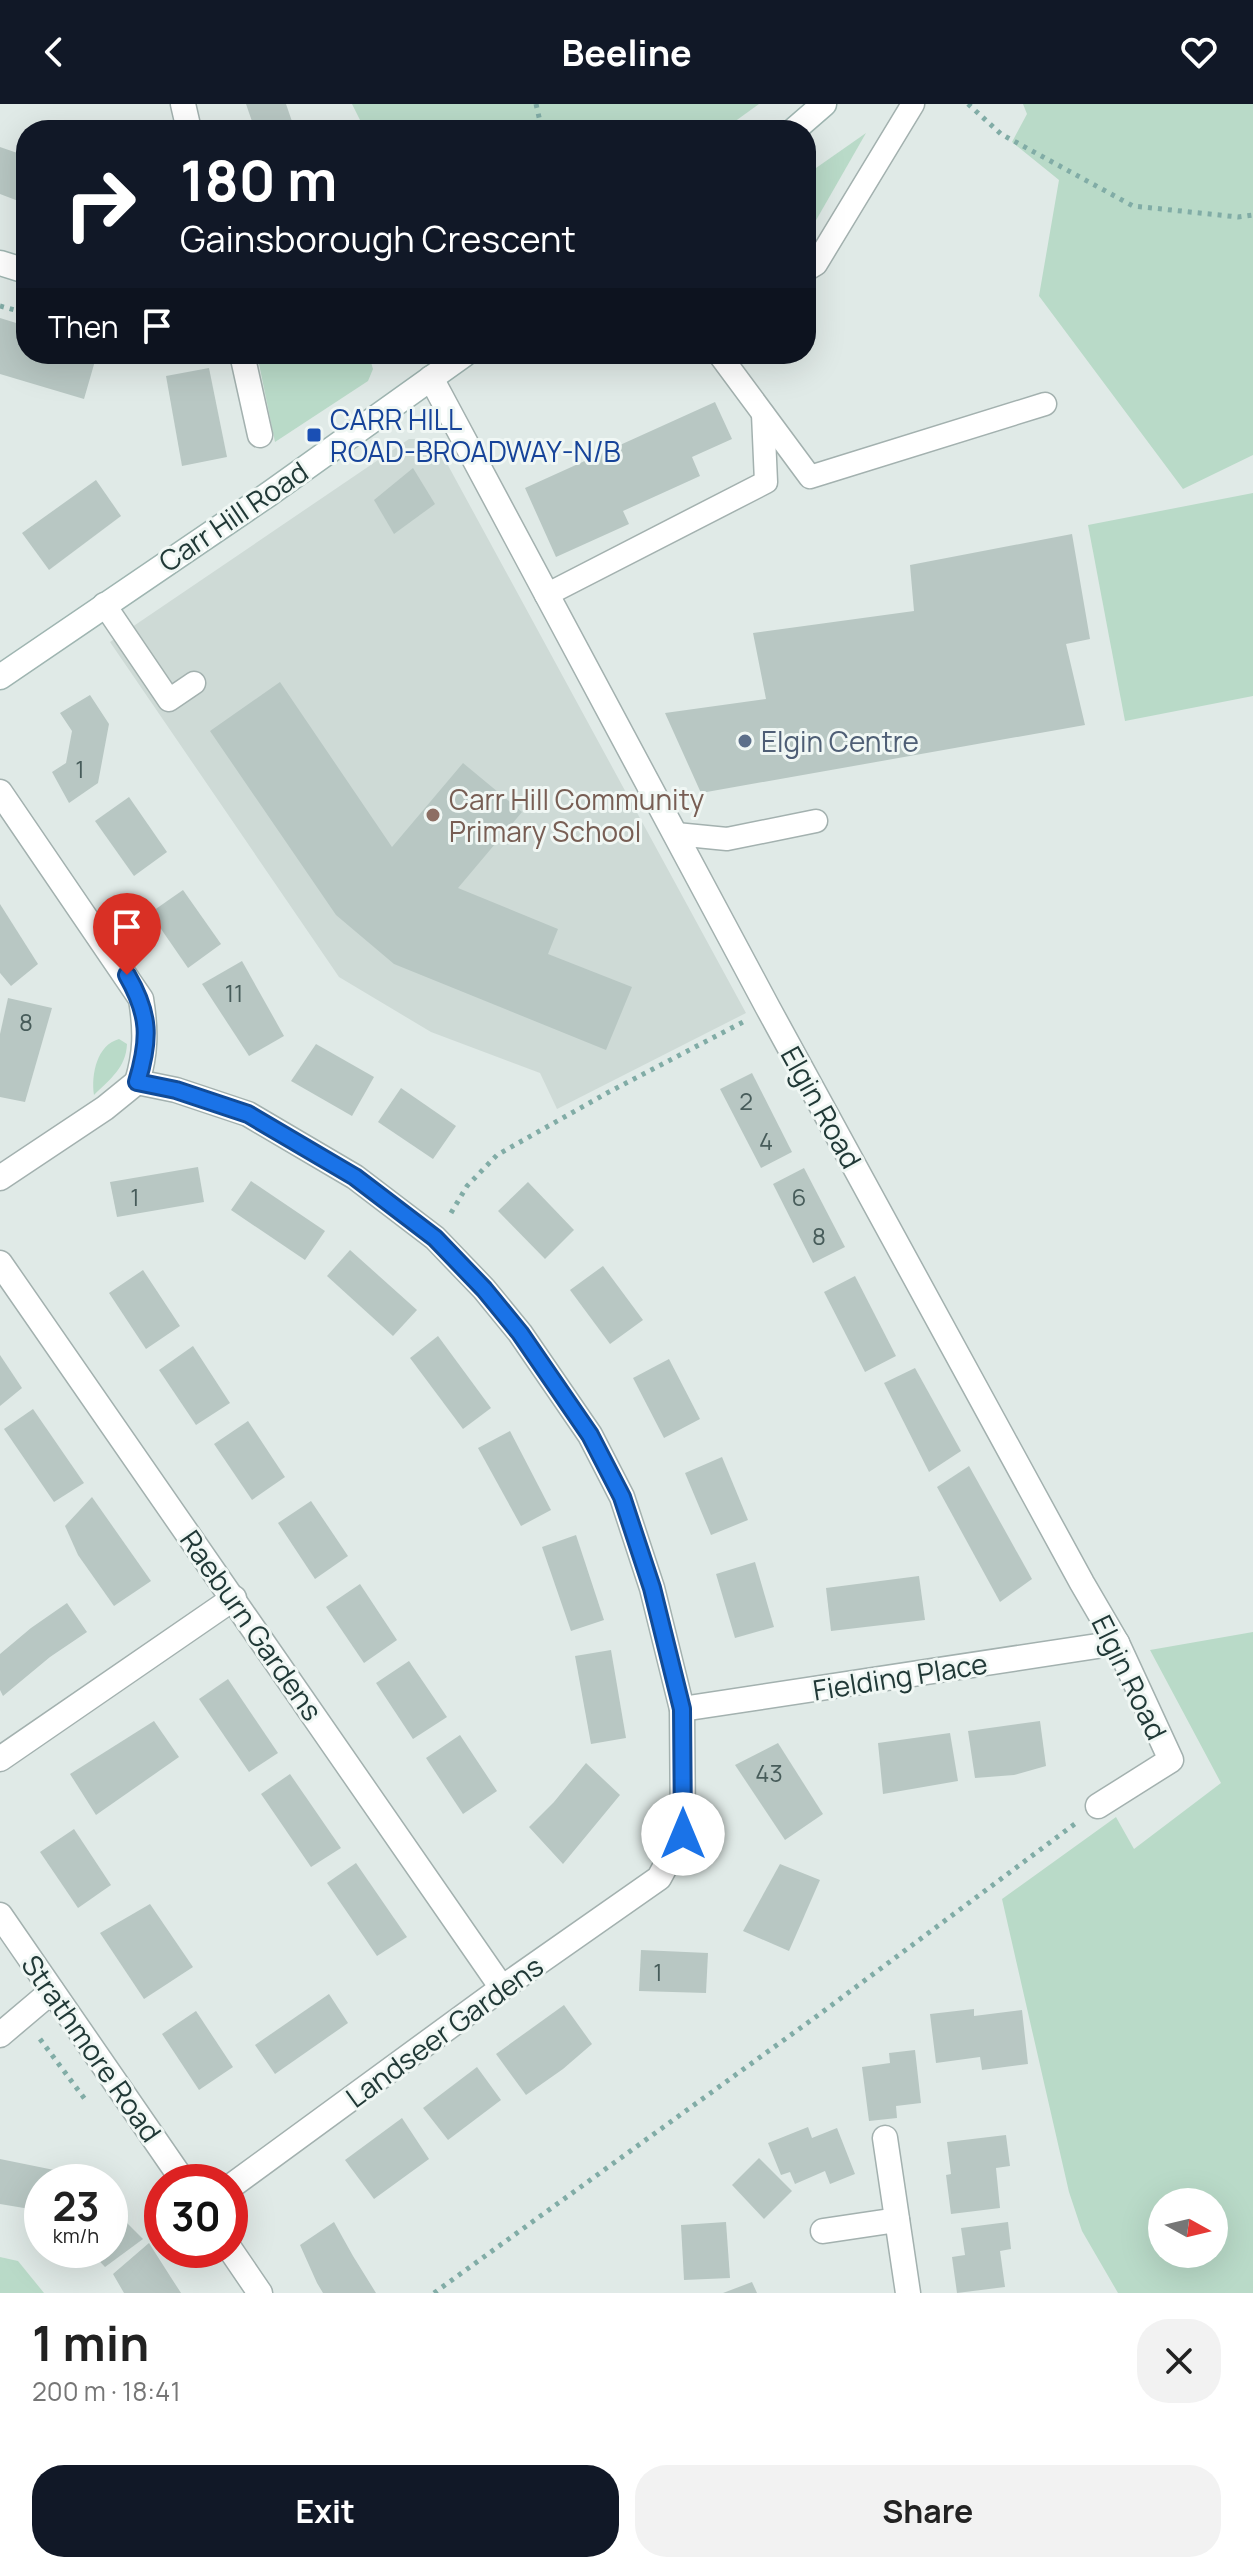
<!DOCTYPE html>
<html lang="en">
<head>
<meta charset="utf-8">
<style>
  body { margin:0; font-family:Manrope,sans-serif; background:#f2f2f2; color:#222; height:100vh; display:flex; flex-direction:column; font-size:30px; white-space:nowrap }
  * { box-sizing:border-box; margin:0 }
  p { font-size:26px; color:#767676 }
  .icon { flex:none; width:44px; height:44px; fill:none; stroke:currentColor; stroke-width:2; stroke-linecap:round; stroke-linejoin:round }
  .map { position:relative; height:2189px; overflow:hidden }
  .drawer { display:flex; flex-direction:column; background:#fff; flex:1 }
  .drawer>* { flex:none }
  .hud { position:absolute; left:16px; top:16px; width:800px; height:244px; border-radius:32px; box-shadow:0 8px 32px #0002; background:#111827; color:#fff; overflow:hidden }
  .needle { width:52px; rotate:98deg }
  .controls { position:absolute; left:1148px; top:2084px; display:grid; gap:16px }
  .controls a { display:grid; place-items:center; width:80px; height:80px; border-radius:50%; background:#fff; box-shadow:0 8px 32px #0002; font-size:40px }
  .speed { position:absolute; left:24px; top:2060px; display:flex; gap:16px; font-size:40px; font-weight:700; text-align:center }
  .speed>* { display:grid; place-content:center; width:104px; height:104px; border-radius:50%; background:#fff; box-shadow:0 8px 32px #0002; line-height:1 }
  .speed small { font-size:20px; font-weight:400 }
  .speed .limit { border:12px solid #d22; background:#fff; color:#111 }
  .pin { position:absolute; display:grid; place-items:center; width:68px; height:68px; color:#fff; margin:-82px -34px; border-radius:50% 50% 50% 0; rotate:-45deg; box-shadow:0 0 8px #0007 }
  .pin .icon { rotate:45deg }
  .me { position:absolute; width:88px; margin:-44px; rotate:0deg; stroke-linejoin:round; filter:drop-shadow(0 0 6px #0008) }
  .turn { display:flex; align-items:center; gap:28px; height:168px; padding:0 32px; font-size:36px }
  .turn .icon { width:104px; height:104px; stroke-width:2.5 }
  .turn b { display:block; font-size:56px; line-height:68px }
  .then { display:flex; align-items:center; height:76px; padding:0 32px; background:#0003; gap:16px; font-size:30px }
  .round { display:grid; place-items:center; flex:none; width:84px; height:84px; border-radius:32px; background:#f2f2f2 }
  .overview { display:flex; align-items:center; justify-content:space-between; height:136px; padding:0 32px }
  h1 { font-size:48px; font-weight:700; line-height:60px }
  .cta { display:flex; gap:16px; margin-top:auto; padding:16px 32px }
  .cta a { flex:1; height:92px; border-radius:32px; background:#111827; color:#fff; font-size:32px; font-weight:700; line-height:92px; text-align:center }
  .cta a+a { background:#f2f2f2; color:#222 }
  header { display:flex; justify-content:space-between; align-items:center; height:104px; padding:0 32px; background:#111827; color:#fff; font-size:36px; font-weight:700 }
  .map>svg:first-child { display:block }
</style>
</head>
<body>
<header><svg class="icon" aria-label="back" viewBox="0 0 24 24"><path d="M15 5l-7 7 7 7"/></svg>Beeline<svg class="icon" aria-label="heart" viewBox="0 0 24 24"><path d="M12 20l-8-8c-3-5 5-10 8-4 3-6 11-1 8 4z"/></svg></header>
<div class="map">
<svg width="1253" height="2189" viewBox="0 0 1253 2189">
  <rect width="100%" height="100%" fill="#e0eae7"/>
  <path fill="#cedad6" d="M409 335H424L433 341 444 354 746 909 557 1005 540 969 431 928 339 873 110 538Z"/>
  <g fill="#b9dac8" fill-rule="evenodd">
    <path d="M352 0H759L723 26H365Z"/>
    <path d="M1023 0H1253V351L1183 385 1039 192 1059 76 1012 38 1027 10Z"/>
    <path d="M866 29 807 132H806V71Z"/>
    <path d="M257 250 370 255 373 265 368 277 275 338Z"/>
    <path d="M1253 389V592L1125 617 1088 421Z"/>
    <path d="M119 935 127 940C126 964 110 975 94 991 91 970 97 941 119 935Z"/>
    <path d="M1253 1528V2189H1118L1082 2127 1069 2088 1002 1795 1116 1713 1134 1745 1221 1679 1150 1546ZM1162 2098H1214V2150H1162Z"/>
    <path d="M0 2153 18 2157 44 2189H0Z"/>
  </g>
  <g fill="#b8c7c3">
    <path d="M246 0H286L295 26H255Z"/>
    <path d="M0 43 26 52V86L21 98 0 90Z"/>
    <path d="M0 214 26 222V250H97L84 295 0 270Z"/>
    <path d="M209 264 227 353 182 362 166 272Z"/>
    <path d="M715 298 732 335 692 353 700 372 623 407 629 420 556 453 525 384Z"/>
    <path d="M413 364 435 400 394 430 374 396Z"/>
    <path d="M96 376 121 412 49 466 22 429Z"/>
    <path d="M1072 430 1090 535 1066 540 1085 621 701 689 665 609 766 595 753 529 914 507 910 461Z"/>
    <path d="M280 578 392 743 463 659 522 708 458 784 558 825 548 850 632 883 606 946 394 860 336 811 210 627Z"/>
    <path d="M90 591 109 620 98 679 69 699 52 668 66 659 72 627 60 609Z"/>
    <path d="M129 693 167 748 134 772 95 717Z"/>
    <path d="M183 786 221 840 188 864 150 809Z"/>
    <path d="M0 800 38 860 11 882 0 869Z"/>
    <path d="M242 857 284 932 249 952 202 880Z"/>
    <path d="M8 894 52 904 25 998 0 993V930Z"/>
    <path d="M316 940 374 973 352 1012 291 977Z"/>
    <path d="M752 969 792 1048 761 1064 720 985Z"/>
    <path d="M401 984 456 1022 433 1055 378 1018Z"/>
    <path d="M198 1063 204 1098 117 1113 110 1078Z"/>
    <path d="M804 1064 845 1143 813 1159 773 1080Z"/>
    <path d="M251 1077 325 1127 305 1156 231 1106Z"/>
    <path d="M528 1078 574 1126 545 1155 498 1107Z"/>
    <path d="M350 1146 417 1206 393 1232 327 1172Z"/>
    <path d="M603 1162 643 1216 610 1240 570 1186Z"/>
    <path d="M143 1166 180 1222 146 1245 109 1189Z"/>
    <path d="M855 1172 896 1252 865 1268 824 1188Z"/>
    <path d="M438 1232 491 1304 463 1325 410 1254Z"/>
    <path d="M193 1242 230 1299 196 1321 159 1266Z"/>
    <path d="M0 1251 22 1284 0 1302Z"/>
    <path d="M669 1255 700 1315 664 1334 633 1274Z"/>
    <path d="M915 1264 961 1347 929 1368 884 1279Z"/>
    <path d="M33 1305 84 1379 54 1398 4 1325Z"/>
    <path d="M248 1317 285 1373 252 1396 214 1340Z"/>
    <path d="M510 1327 551 1406 521 1422 478 1344Z"/>
    <path d="M722 1353 748 1416 711 1431 685 1369Z"/>
    <path d="M969 1362 1032 1475 1000 1498 937 1383Z"/>
    <path d="M92 1393 151 1477 114 1502 78 1451 65 1422Z"/>
    <path d="M311 1397 348 1452 315 1475 278 1419Z"/>
    <path d="M576 1431 604 1516 571 1527 542 1443Z"/>
    <path d="M755 1458 774 1523 735 1534 716 1470Z"/>
    <path d="M919 1472 925 1516 831 1527 826 1484Z"/>
    <path d="M360 1480 397 1536 364 1559 326 1503Z"/>
    <path d="M67 1499 87 1528 50 1553 3 1592 0 1586V1550L31 1524Z"/>
    <path d="M611 1546 626 1634 591 1640 575 1552Z"/>
    <path d="M409 1557 447 1613 413 1635 376 1579Z"/>
    <path d="M228 1575 278 1649 249 1668 199 1595Z"/>
    <path d="M154 1617 179 1653 96 1711 70 1670Z"/>
    <path d="M1040 1617 1046 1662 1014 1671 975 1674 968 1627Z"/>
    <path d="M950 1629 958 1677 883 1690 878 1639Z"/>
    <path d="M460 1631 497 1687 463 1710 426 1654Z"/>
    <path d="M778 1639 823 1710 785 1736 735 1661Z"/>
    <path d="M586 1659 620 1691 563 1760 529 1723 554 1698Z"/>
    <path d="M290 1670 341 1744 311 1763 261 1690Z"/>
    <path d="M74 1725 111 1781 78 1804 40 1748Z"/>
    <path d="M356 1759 407 1833 377 1852 327 1779Z"/>
    <path d="M780 1760 820 1776 789 1847 743 1827Z"/>
    <path d="M150 1800 193 1863 144 1895 100 1829Z"/>
    <path d="M641 1846 708 1849 706 1889 639 1887Z"/>
    <path d="M329 1890 348 1919 275 1970 255 1941Z"/>
    <path d="M564 1901 592 1940 563 1965 526 1991 496 1950Z"/>
    <path d="M974 1905V1912L1022 1906 1028 1960 982 1966 980 1953 936 1959 930 1910Z"/>
    <path d="M196 1907 233 1963 199 1986 162 1930Z"/>
    <path d="M915 1946 921 1999 896 2002 897 2014 869 2017 862 1963 890 1959 889 1949Z"/>
    <path d="M477 1963 501 1996 448 2036 423 2004Z"/>
    <path d="M402 2014 429 2055 374 2095 345 2056Z"/>
    <path d="M808 2023 812 2034 837 2024 855 2070 830 2080 825 2067 795 2080 790 2068 781 2071 768 2039Z"/>
    <path d="M1006 2031 1010 2062 996 2064 1000 2104 951 2110 946 2071 951 2070 947 2038Z"/>
    <path d="M759 2054 792 2087 764 2115 732 2081Z"/>
    <path d="M0 2055 64 2068 60 2078H42V2107L0 2100Z"/>
    <path d="M110 2102 143 2135 105 2163 89 2146H110Z"/>
    <path d="M334 2118 353 2152 376 2189H323L317 2179 300 2141Z"/>
    <path d="M726 2118 730 2174 684 2176 681 2121Z"/>
    <path d="M1008 2118 1011 2145 1000 2147 1005 2183 957 2189 952 2153 965 2151 961 2124Z"/>
    <path d="M149 2139 170 2172 181 2189H124L113 2170Z"/>
    <path d="M752 2178 757 2189H723Z"/>
  </g>
  <g fill="none" stroke-linecap="round" stroke-linejoin="round">
    <g stroke="#a3b1af" stroke-width="25">
      <g id="lane">
        <path d="M806 166 816 160 913 0"/>
        <path d="M719 250 810 373 1045 300"/>
        <path d="M546 491 766 378 763 310"/>
        <path d="M104 500 169 596 194 579"/>
        <path d="M676 730 727 735 816 717"/>
      </g>
    </g>
    <g stroke="#a3b1af" stroke-width="27">
      <g id="street">
        <path d="M183 0 189 26"/>
        <path d="M242 250 260 331"/>
        <path d="M431 274 768 904 1082 1479 1117 1539 1171 1656 1098 1702"/>
        <path d="M0 688 141 895C146 926 146 949 137 978L176 986 248 1010 355 1073 435 1134 484 1185 520 1229 590 1331 622 1393 652 1484 682 1605 683 1730 659 1774 502 1884 230 2083"/>
        <path d="M0 1074 105 1004 137 978"/>
        <path d="M0 1159 502 1884"/>
        <path d="M682 1605 1117 1539"/>
        <path d="M0 1655 234 1494"/>
        <path d="M0 1811 184 2078"/>
        <path d="M0 1931 52 1887"/>
        <path d="M885 2034 908 2189"/>
        <path d="M823 2127 897 2116"/>
        <path d="M230 2145 260 2189"/>
      </g>
    </g>
    <g stroke="#9fb5b1" stroke-width="27">
      <g id="secondary">
        <path d="M794 26 824 0"/>
        <path d="M0 159 26 167"/>
        <path d="M0 573 269 390 465 250"/>
      </g>
    </g>
    <g stroke="#81aca6" stroke-width="5" stroke-dasharray="4 6" stroke-linecap="butt">
      <path d="M536 0 542 26"/>
      <path d="M968 0 1001 30 1133 102 1238 113 1253 111"/>
      <path d="M0 202 26 209"/>
      <path d="M451 1109 467 1082 497 1051 607 989 743 918"/>
      <path d="M40 1935 87 1998"/>
      <path d="M434 2189 817 1912 1076 1719"/>
    </g>
    <use href="#lane" stroke="#fff" stroke-width="22"/>
    <use href="#street" stroke="#fff" stroke-width="24"/>
    <use href="#secondary" stroke="#fff" stroke-width="24"/>
  </g>
  <g fill="none" stroke-linecap="round" stroke-linejoin="round">
    <g stroke="#114b97" stroke-width="20">
      <path id="route" d="M127 871C150 911 150 935 137 978L176 986 248 1010 355 1073 435 1134 484 1185 520 1229 590 1331 622 1393 652 1484 682 1605 683 1730"/>
    </g>
    <use href="#route" stroke="#1a73e8" stroke-width="14"/>
  </g>
  <rect fill="#1a4fb4" stroke="#f0f7f4" stroke-width="3" x="306" y="323" width="16" height="16" rx="4"/>
  <circle fill="#5c6f8a" stroke="#f0f7f4" stroke-width="3" cx="745" cy="637" r="8"/>
  <circle fill="#8d6e63" stroke="#f0f7f4" stroke-width="3" cx="433" cy="711" r="8"/>
  <g text-anchor="middle" dominant-baseline="central" stroke-width="6" stroke-linejoin="round" paint-order="stroke">
    <g font-size="24" fill="#475c5a">
      <text x="80" y="664">1</text>
      <text x="234" y="888">11</text>
      <text x="26" y="917">8</text>
      <text x="746" y="996">2</text>
      <text x="766" y="1036">4</text>
      <text x="135" y="1092">1</text>
      <text x="799" y="1092">6</text>
      <text x="819" y="1131">8</text>
      <text x="769" y="1668">43</text>
      <text x="658" y="1867">1</text>
    </g>
    <g font-size="28" fill="#164399" stroke="#f0f7f4" text-anchor="start">
      <text x="330" y="315">CARR HILL<tspan x="330" dy="32">ROAD-BROADWAY-N/B</tspan></text>
    </g>
    <g font-size="28" fill="#213937" stroke="#f0f7f4">
      <text transform="translate(233 412) rotate(-34)">Carr Hill Road</text>
      <text transform="translate(822 1003) rotate(61)">Elgin Road</text>
      <text transform="translate(252 1521) rotate(55)">Raeburn Gardens</text>
      <text transform="translate(900 1572) rotate(-9)">Fielding Place</text>
      <text transform="translate(1130 1573) rotate(64)">Elgin Road</text>
      <text transform="translate(444 1927) rotate(-36)">Landseer Gardens</text>
      <text transform="translate(92 1944) rotate(55)">Strathmore Road</text>
    </g>
    <g font-size="28" fill="#4e5e75" stroke="#f0f7f4" text-anchor="start">
      <text x="761" y="637">Elgin Centre</text>
    </g>
    <g font-size="28" fill="#785e54" stroke="#f0f7f4" text-anchor="start">
      <text x="449" y="695">Carr Hill Community<tspan x="449" dy="32">Primary School</tspan></text>
    </g>
  </g>
</svg>
<div class="controls">
<a><svg class="needle" viewBox="-14 -14 28 28"><path d="M0-13l5 13h-10z" fill="#e53935"/><path d="M0 13l5-13h-10z" fill="#767676"/></svg></a>
</div>
<div class="speed"><div>23<small>km/h</small></div><div class="limit">30</div></div>
<div class="pin" style="left:127px;top:871px;background:#d93025"><svg class="icon" aria-label="arrive" viewBox="0 0 24 24"><path d="M6 21V4h12l-3 4 3 4H6"/></svg></div>
<svg class="me" style="left:683px;top:1730px" viewBox="-20 -20 40 40"><circle r="19" fill="#fff"/><path d="M0-13L10 11 0 6-10 11z" fill="#1a73e8"/></svg>
<div class="hud">
<div class="turn"><svg class="icon" aria-label="right" viewBox="0 0 24 24"><path d="M7 20v-9h11M14 6l5 5-5 5"/></svg><div><b>180 m</b>Gainsborough Crescent</div></div>
<div class="then">Then<svg class="icon" aria-label="arrive" viewBox="0 0 24 24"><path d="M6 21V4h12l-3 4 3 4H6"/></svg></div>
</div>
</div>
<section class="drawer">
<div class="overview"><div><h1>1 min</h1><p>200 m · 18:41</p></div><a class="round"><svg class="icon" aria-label="close" viewBox="0 0 24 24"><path d="M6 6l12 12M18 6L6 18"/></svg></a></div>
<div class="cta"><a>Exit</a><a>Share</a></div>
</section>
</body>
</html>
